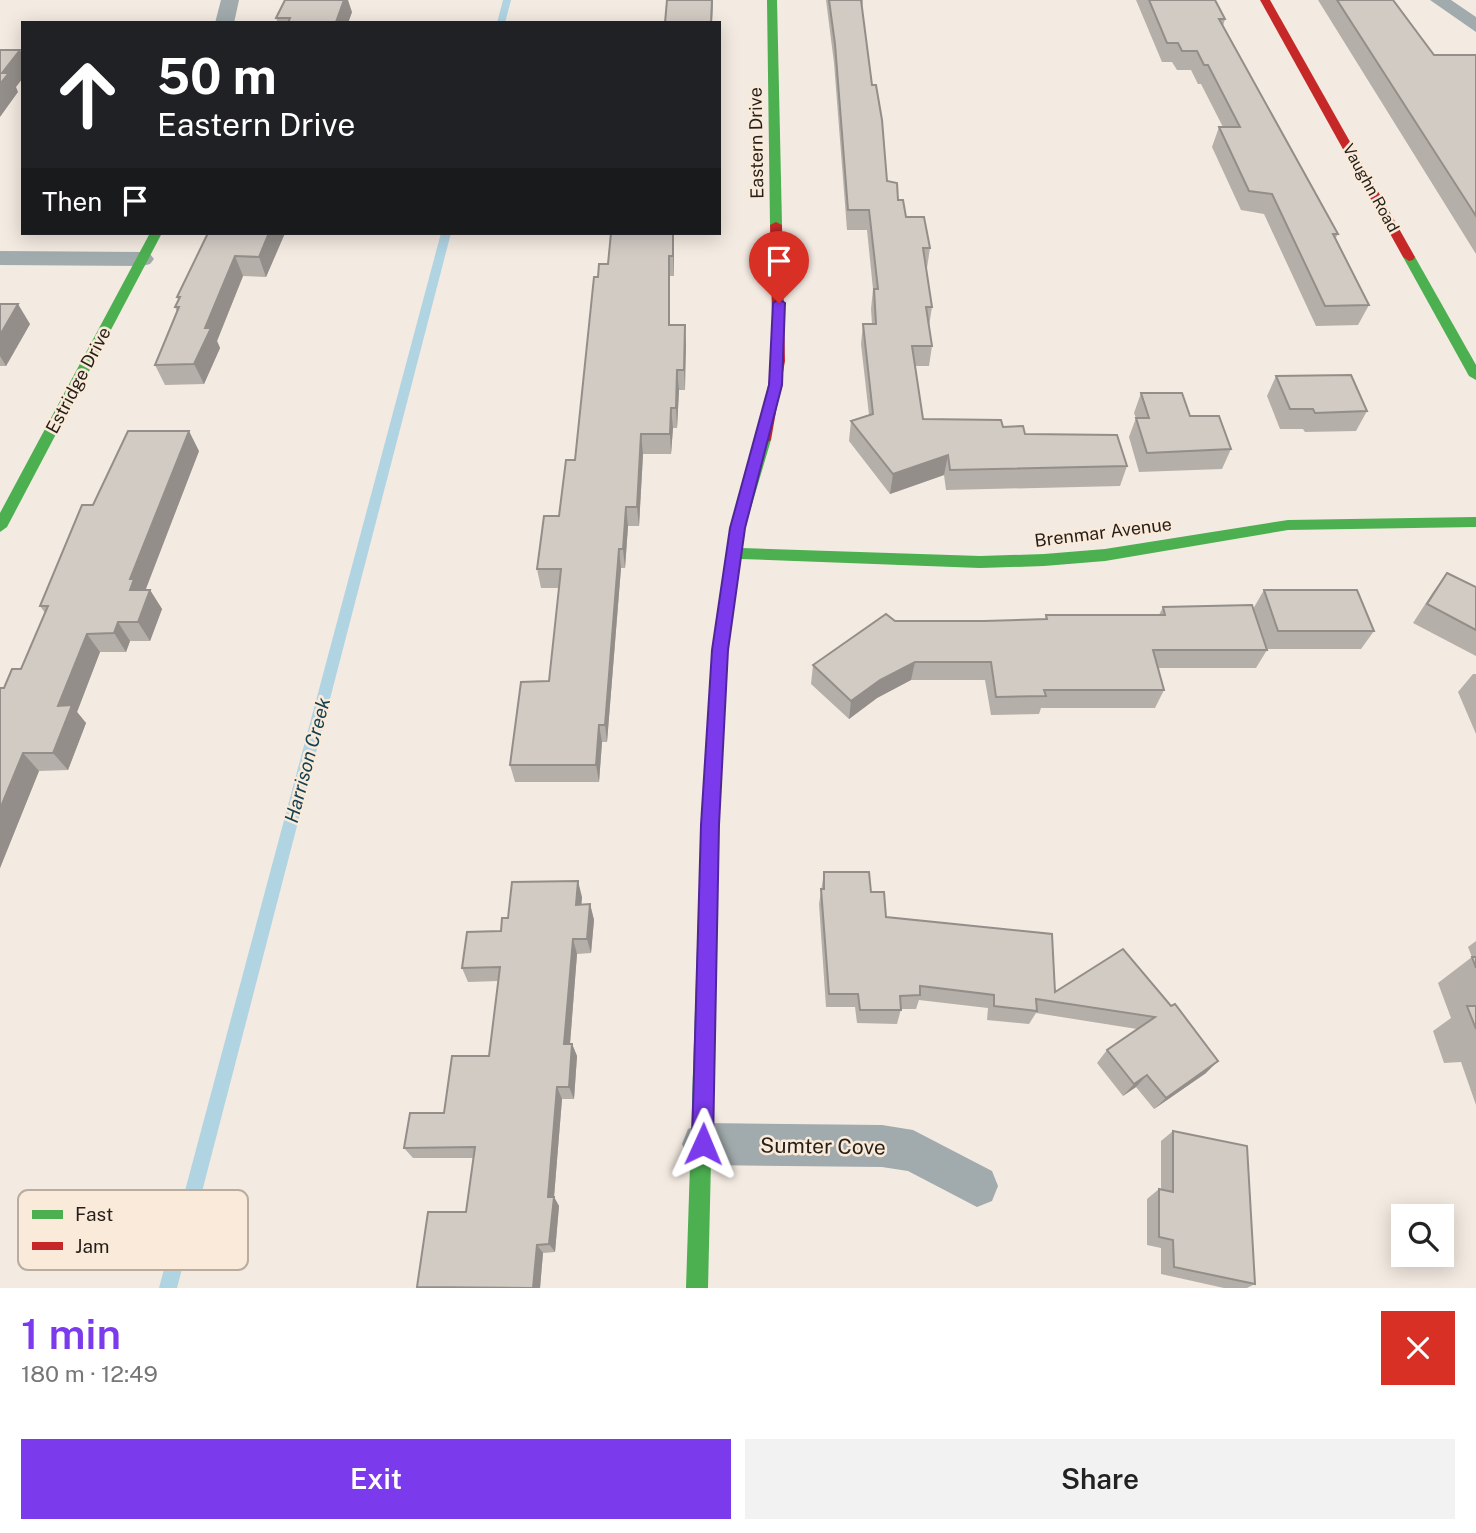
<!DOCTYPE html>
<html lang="en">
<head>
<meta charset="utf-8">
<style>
  body { margin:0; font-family:"Public Sans",sans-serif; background:#f2f2f2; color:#222; height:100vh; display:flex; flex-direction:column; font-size:26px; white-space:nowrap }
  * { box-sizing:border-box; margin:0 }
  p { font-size:23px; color:#767676 }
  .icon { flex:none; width:38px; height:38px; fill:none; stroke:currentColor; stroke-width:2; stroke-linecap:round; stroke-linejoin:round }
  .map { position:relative; height:1288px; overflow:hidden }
  .drawer { display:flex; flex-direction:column; background:#fff; flex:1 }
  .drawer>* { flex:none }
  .banner { position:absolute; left:21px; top:21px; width:700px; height:214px; border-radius:0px; box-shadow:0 4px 18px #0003; background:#202124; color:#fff; overflow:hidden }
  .controls { position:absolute; left:1391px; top:1204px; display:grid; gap:14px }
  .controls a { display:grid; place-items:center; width:63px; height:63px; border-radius:0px; background:#fff; box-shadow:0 4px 18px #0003; font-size:35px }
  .pin { position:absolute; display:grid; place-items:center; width:60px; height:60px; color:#fff; margin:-72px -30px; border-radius:50% 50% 50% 0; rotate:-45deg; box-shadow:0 0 7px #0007 }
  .pin .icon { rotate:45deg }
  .me { position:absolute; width:77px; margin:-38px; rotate:1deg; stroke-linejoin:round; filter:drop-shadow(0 0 5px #0008) }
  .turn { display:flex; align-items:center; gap:24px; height:147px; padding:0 21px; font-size:32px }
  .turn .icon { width:91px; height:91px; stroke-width:2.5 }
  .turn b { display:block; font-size:49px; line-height:60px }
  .then { display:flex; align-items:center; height:66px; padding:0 21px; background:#0003; gap:14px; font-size:26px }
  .round { display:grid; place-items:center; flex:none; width:74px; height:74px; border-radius:0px; background:#f2f2f2 }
  .head { display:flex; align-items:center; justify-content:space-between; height:119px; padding:0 21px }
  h1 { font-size:42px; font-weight:600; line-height:52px; color:#7c3aed }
  .button { display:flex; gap:14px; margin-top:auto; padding:14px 21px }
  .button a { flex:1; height:80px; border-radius:0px; background:#7c3aed; color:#fff; font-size:28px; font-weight:600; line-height:80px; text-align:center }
  .button a+a { background:#f2f2f2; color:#222 }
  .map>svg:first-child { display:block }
</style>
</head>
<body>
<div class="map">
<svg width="1476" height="1288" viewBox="0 0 1476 1288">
  <rect width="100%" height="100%" fill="#f3eae1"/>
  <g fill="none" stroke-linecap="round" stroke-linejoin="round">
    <g fill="#b1d4e2" fill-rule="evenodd">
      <path d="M503 0H511L505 23H497Z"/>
      <path d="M441 233H451L177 1288H159Z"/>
    </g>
    <g fill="#a1aaac" fill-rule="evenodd">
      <path d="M221 0H239L234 23H215Z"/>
      <path d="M1430 0H1451L1476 17V32Z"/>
      <path d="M0 251 142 252 150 254 154 259 150 264 142 266 0 265Z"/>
      <path d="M703 1123 882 1125 913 1130 992 1171 998 1186 992 1201 977 1207 908 1171 882 1167 703 1165 688 1159 682 1144 688 1129Z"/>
    </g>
    <g fill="#4caf50" fill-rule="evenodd">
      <path d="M767 0H777L782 225 776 228 770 225Z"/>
      <path d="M150 233H162L7 527 0 532V513Z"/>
      <path d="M1409 253 1415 257 1476 365V380L1469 376 1403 257Z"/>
      <path d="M764 435 771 440 745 528 742 548 980 556 1044 554 1105 549 1288 520 1476 517V527L1288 530 1105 561 1044 566 980 568 741 559 728 650 719 825 708 1288H686L701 825 712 650 731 528 757 440Z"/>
    </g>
    <g fill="#c62828" fill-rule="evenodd">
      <path d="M1260 0H1270L1415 257 1413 260 1409 261 1403 257Z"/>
      <path d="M776 222 782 225 785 361 771 440 764 445 757 440 773 361 770 225Z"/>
    </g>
  </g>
  <g fill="#b5afa9">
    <path d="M826 0H863L862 11 872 85 887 181 898 200 906 217 930 248 927 268H926L932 307 929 326 932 346 929 366H915L923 419 1003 427 1127 466 1120 486 946 490 944 475 890 494 849 441 851 421 869 415 861 344 863 324H872L871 309 873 289 867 230H847L834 63Z"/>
    <path d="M1136 0H1215L1225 19 1223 26 1338 234 1335 239 1369 305 1358 325 1316 326 1264 214 1241 210 1212 147 1219 127H1223L1201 84H1198L1191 70H1177L1172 62H1162Z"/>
    <path d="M1318 0H1393L1434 55H1476V254Z"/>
    <path d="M352 12 348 23H278L276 18Z"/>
    <path d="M208 233H285L266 277 243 276 217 341 220 348 204 384 165 385 155 365 177 312 175 307 178 300 177 297Z"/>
    <path d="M674 233V276H670V325H685V390H679L677 428H673L671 454H643L639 526H628L625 568H621L607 742H602L599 782H515L510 765 549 681 559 588H541L537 569 559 516 575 460 598 277 608 264Z"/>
    <path d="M0 304 30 324 6 366H0Z"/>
    <path d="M1276 376 1367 411 1356 431 1305 432 1303 429H1280L1267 396Z"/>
    <path d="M1141 393 1190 416 1231 449 1222 469 1139 472 1129 437 1136 418 1134 413Z"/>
    <path d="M199 451 145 590H150L162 609 150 641H130L126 652H100L77 712 86 723 68 770 39 771 0 868 4 688 21 669 45 613 40 606 93 505Z"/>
    <path d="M1447 573 1476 587V656L1413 623 1433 592Z"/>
    <path d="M1264 590 1374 631 1361 649H1267L1253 609Z"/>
    <path d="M1163 607 1267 650 1256 668H1158L1164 690 1155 708H1041L1039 714 991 715 985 680H911L877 698 849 719 811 684 813 665 895 621H984L1045 619 1046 615H1159Z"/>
    <path d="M1473 674H1476V734L1458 692Z"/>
    <path d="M824 872 871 892 886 917 1055 992 1123 949 1206 1073 1154 1109 1136 1087 1123 1096 1097 1063 1107 1050 1137 1029 1036 1013 1029 1024 987 1020 988 1008 919 1000 916 1009H901L897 1024 857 1023 855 1007H826L819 904Z"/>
    <path d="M582 897 581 905 590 904 594 920 591 953 577 954 570 1044H572L577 1056 574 1099H562L554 1197 559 1206 555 1252 543 1253 540 1288H419L417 1287 466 1212 473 1158H413L404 1148 444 1113 489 1056 498 981 468 982 462 968 501 931 508 918Z"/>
    <path d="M1476 941V1105L1461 1062 1444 1063 1433 1031 1451 1018 1438 983 1472 957 1468 947Z"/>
    <path d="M1173 1131 1255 1284 1247 1288H1224L1161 1274V1248L1147 1245V1199L1159 1189 1161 1190V1141Z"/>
  </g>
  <g fill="#938e89">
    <path d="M337 0H348L352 12 348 23H336Z"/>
    <path d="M712 0H713L712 23H711Z"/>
    <path d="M20 50 23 56V78L16 87 18 92 0 117V84L2 73Z"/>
    <path d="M269 233H285L266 277 259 257Z"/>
    <path d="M673 233H674V276L673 256Z"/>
    <path d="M235 256 243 276 217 341 220 348 204 384 194 364 205 328Z"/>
    <path d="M669 256 670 276V345L669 325Z"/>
    <path d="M18 304 30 324 6 366 0 356V335Z"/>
    <path d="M685 325 686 345 685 390 684 370Z"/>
    <path d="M677 370 679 390 677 428 676 408Z"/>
    <path d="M671 408 673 428 671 454 670 434Z"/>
    <path d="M189 431 199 451 144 594 130 590V579Z"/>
    <path d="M641 434 643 454 639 526 637 507Z"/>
    <path d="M948 455 944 475 890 494 893 474Z"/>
    <path d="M626 507 628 526 625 568 623 549Z"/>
    <path d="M619 549 621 568 607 742 605 725Z"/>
    <path d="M150 590 162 609 150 641 138 622Z"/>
    <path d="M118 622 130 641 126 652 114 633Z"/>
    <path d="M87 634 100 652 77 712 86 723 68 770 53 753 58 706Z"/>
    <path d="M915 662 911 680 877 698 849 719 851 701 880 680Z"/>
    <path d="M599 725 602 742 599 782 596 765Z"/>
    <path d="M23 753 39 771 0 868V809Z"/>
    <path d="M578 881 582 897 580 920 576 905Z"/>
    <path d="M590 904 594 920 591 953 587 939Z"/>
    <path d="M573 939 577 954 569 1056 564 1044Z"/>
    <path d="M572 1044 577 1056 574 1099 569 1087Z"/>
    <path d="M1218 1061 1206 1073 1154 1109 1166 1098Z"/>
    <path d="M1147 1075 1136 1087 1123 1096 1134 1084Z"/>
    <path d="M557 1087 562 1099 554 1197 559 1206 555 1252 549 1244 548 1197Z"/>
    <path d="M537 1245 543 1253 540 1288H533Z"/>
  </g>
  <g fill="#d2cbc4" stroke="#938e89" stroke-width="2">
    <path d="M285 0H344L336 22 348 23H288L290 18H276Z"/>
    <path d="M667 0H712L711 23H665Z"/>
    <path d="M829 0H861L872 85H876L882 120 887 181 897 183 898 200H903L906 217H924L930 248H923L932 307H926L932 346H912L923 419 1001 420 1003 427 1023 426 1025 434 1117 435 1127 466 950 470 948 455 893 474 851 421 873 414 863 324H876L874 289H878L869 210H848L835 44Z"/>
    <path d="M1149 0H1215L1225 19H1219L1338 234H1333L1369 305 1325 306 1272 194 1249 191 1219 127H1240L1208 65H1204L1197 51H1182L1178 43H1167Z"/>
    <path d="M1337 0H1393L1434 55H1476V216Z"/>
    <path d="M0 50H20L2 73H9L0 84Z"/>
    <path d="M208 233H269L259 257 235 256 205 328H211L194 364 155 365 179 307H175L180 297H177Z"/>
    <path d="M611 233H673V256H669V325H685L684 370H677L676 408H671L670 434H641L637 507H626L623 549H619L605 725H599L596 765H510L521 682 549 681 561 569H537L544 516H559L566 460H575L594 277H598L599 264H608Z"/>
    <path d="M0 304H18L0 335Z"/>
    <path d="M1351 375 1367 411 1315 413 1313 409H1290L1276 376Z"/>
    <path d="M1141 393H1182L1190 416H1219L1231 449 1147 453 1136 418H1149Z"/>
    <path d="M128 431H189L130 579H134L130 590H150L138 622H118L114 633 87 634 58 706 72 705 53 753H23L0 809V688H4L12 669H21L48 606H40L82 505H93Z"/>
    <path d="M1447 573 1476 587V630L1427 604Z"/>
    <path d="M1264 590H1357L1374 631H1278Z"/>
    <path d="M1252 605 1267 650H1153L1164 690H1044L1046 696 996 697 991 662H915L880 680 851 701 813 665 886 614 895 621H984L1047 619 1046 615H1165L1163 607Z"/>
    <path d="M824 872H869L871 892H884L886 917 1052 934 1055 992 1123 949 1171 1006 1175 1004 1218 1061 1166 1098 1147 1075 1134 1084 1107 1050 1155 1017 1036 999 1037 1011 994 1006V995L920 986V995L900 996 901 1010H860L858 994H829L821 889H824Z"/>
    <path d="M578 881 576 905 590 904 587 939H573L564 1044H572L569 1087H557L548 1197H554L549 1244 537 1245 533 1288 417 1287 428 1212H466L475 1147 404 1148 410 1113H444L452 1056H489L500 967 462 968 467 932 501 931 502 918H508L512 882Z"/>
    <path d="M1472 957H1476V968Z"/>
    <path d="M1467 1006H1476V1029Z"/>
    <path d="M1173 1131 1247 1146 1255 1284 1174 1267 1173 1240 1159 1237V1189L1173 1192Z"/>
  </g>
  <path fill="#7c3aed" stroke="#51269a" stroke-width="2" d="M779 299 785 303 782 385 745 528 728 650 719 825 713 1144 710 1152 703 1155 695 1152 692 1144 701 825 712 650 730 528 769 385 773 303Z"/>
  <g text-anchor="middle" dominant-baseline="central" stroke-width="5" stroke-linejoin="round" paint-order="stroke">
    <g font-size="16" fill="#251f1a" stroke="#faeada">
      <text transform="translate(1371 188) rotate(61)">Vaughn Road</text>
    </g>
    <g font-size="18" fill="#251f1a" stroke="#faeada">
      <text transform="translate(756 143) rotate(-91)">Eastern Drive</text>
      <text transform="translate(78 380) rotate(-62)">Estridge Drive</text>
      <text transform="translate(1103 532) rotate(-7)">Brenmar Avenue</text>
    </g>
    <g font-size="19" font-style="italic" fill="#134152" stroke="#faeada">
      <text transform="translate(307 760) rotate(-75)">Harrison Creek</text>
    </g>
    <g font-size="21" fill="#251f1a" stroke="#faeada">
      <text transform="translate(823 1146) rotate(1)">Sumter Cove</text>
    </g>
  </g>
  <rect x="18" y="1190" width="230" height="80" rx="10" fill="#faeada" stroke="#baada0" stroke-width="2"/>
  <rect x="32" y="1210" width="31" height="9" fill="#4caf50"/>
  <rect x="32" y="1242" width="31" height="8" fill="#c62828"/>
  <g font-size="19" fill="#251f1a">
    <text x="75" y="1221">Fast</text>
    <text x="75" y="1253">Jam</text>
  </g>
</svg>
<div class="controls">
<a><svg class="icon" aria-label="search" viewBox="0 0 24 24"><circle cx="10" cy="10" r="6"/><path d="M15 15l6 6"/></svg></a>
</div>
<div class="pin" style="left:779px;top:303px;background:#d93025"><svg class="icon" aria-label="arrive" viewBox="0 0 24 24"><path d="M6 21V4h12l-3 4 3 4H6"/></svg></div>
<svg class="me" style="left:703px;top:1144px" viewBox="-20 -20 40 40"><path d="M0-17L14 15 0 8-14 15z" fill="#7c3aed" stroke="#fff" stroke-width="4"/></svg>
<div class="banner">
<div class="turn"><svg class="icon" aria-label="ahead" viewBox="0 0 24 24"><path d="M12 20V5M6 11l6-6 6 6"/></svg><div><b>50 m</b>Eastern Drive</div></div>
<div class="then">Then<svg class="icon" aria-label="arrive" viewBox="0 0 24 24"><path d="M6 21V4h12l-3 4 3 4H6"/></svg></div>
</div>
</div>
<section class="drawer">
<div class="head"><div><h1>1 min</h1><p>180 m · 12:49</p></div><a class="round" style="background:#d93025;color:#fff"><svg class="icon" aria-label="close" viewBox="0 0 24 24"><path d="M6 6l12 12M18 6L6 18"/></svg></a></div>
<div class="button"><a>Exit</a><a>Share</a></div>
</section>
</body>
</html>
